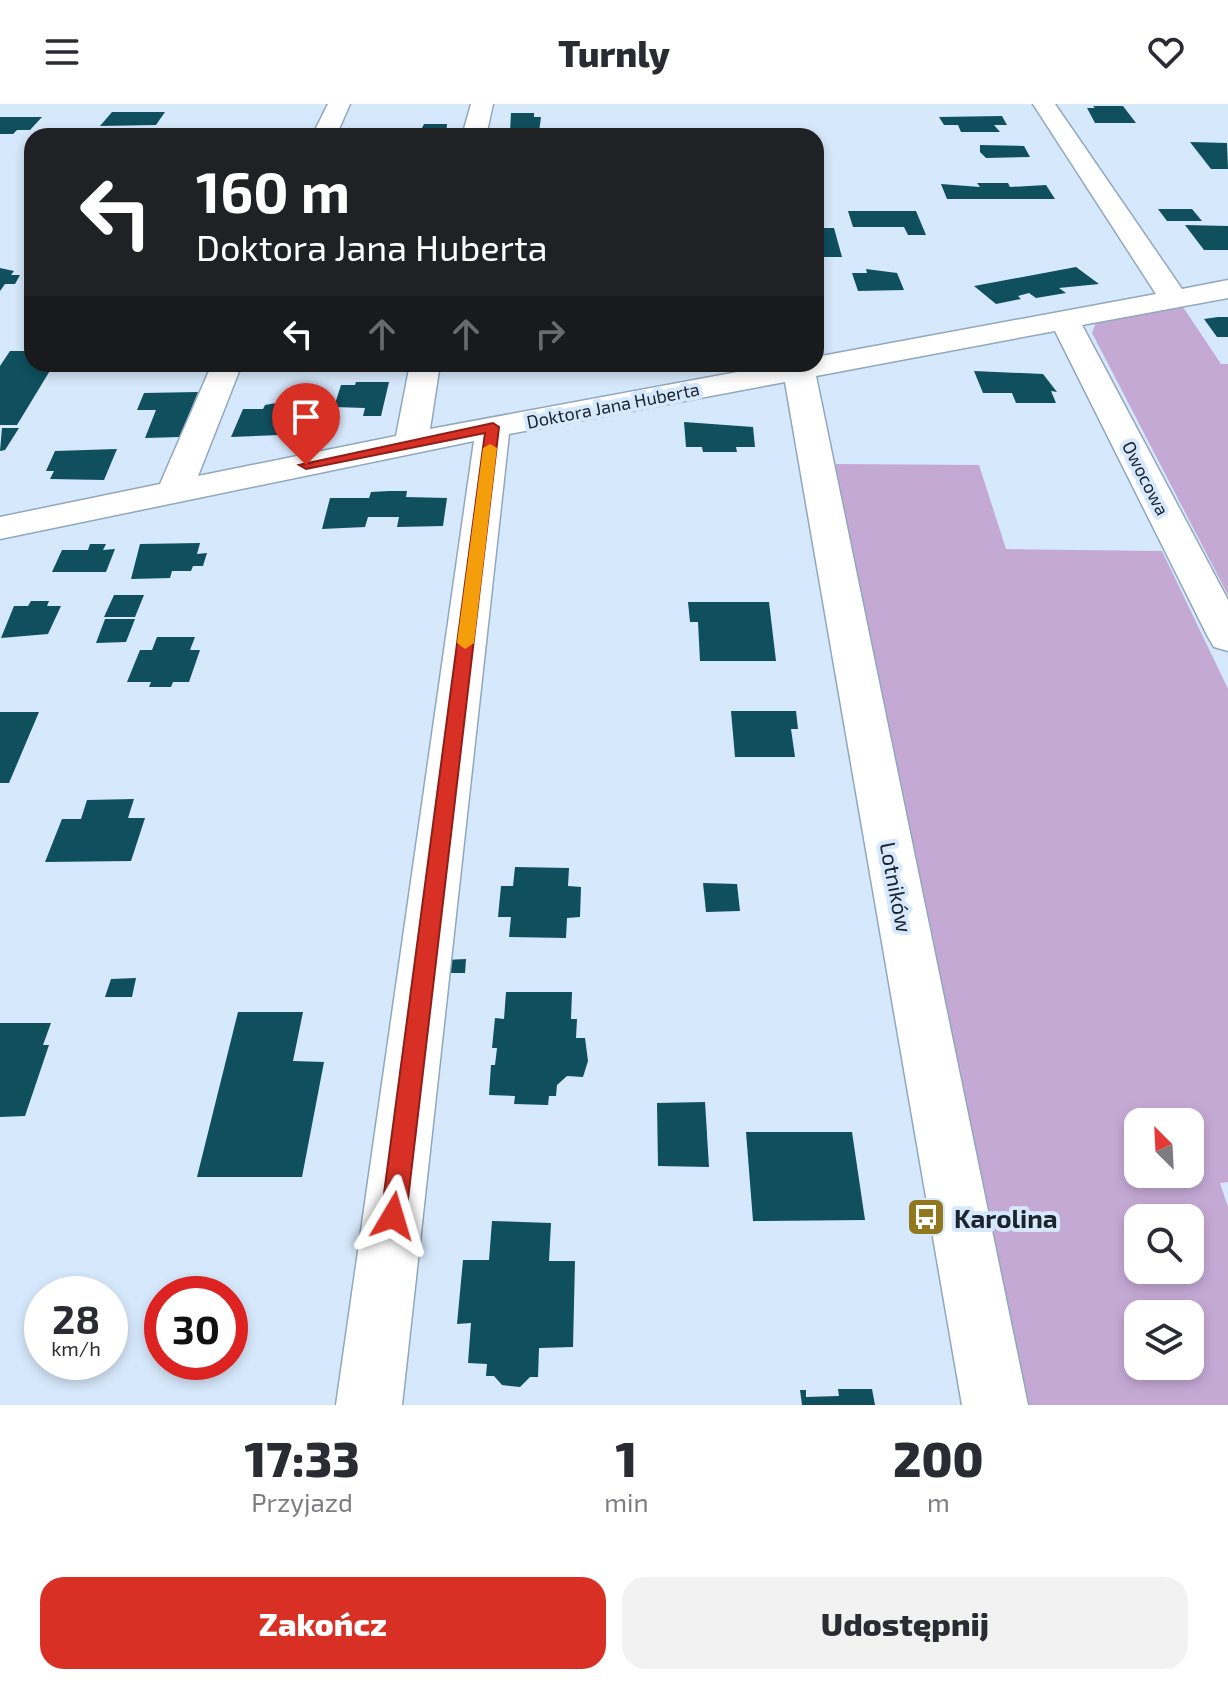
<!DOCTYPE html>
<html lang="pl">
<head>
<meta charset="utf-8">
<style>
  body { margin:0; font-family:"Exo 2",sans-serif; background:#f2f2f3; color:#2b2b33; height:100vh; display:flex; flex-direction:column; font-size:30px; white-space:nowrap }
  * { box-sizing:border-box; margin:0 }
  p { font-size:26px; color:#7c7c81 }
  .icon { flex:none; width:44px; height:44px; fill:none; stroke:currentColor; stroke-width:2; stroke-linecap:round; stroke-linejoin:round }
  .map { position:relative; height:1301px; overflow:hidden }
  .side { display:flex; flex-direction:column; background:#fff; flex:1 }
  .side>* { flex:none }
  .guide { position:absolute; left:24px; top:24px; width:800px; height:244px; border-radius:24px; box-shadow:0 4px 12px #0003; background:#202124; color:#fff; overflow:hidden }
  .needle { width:52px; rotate:336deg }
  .tools { position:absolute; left:1124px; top:1004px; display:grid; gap:16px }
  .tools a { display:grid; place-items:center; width:80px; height:80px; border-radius:16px; background:#fff; box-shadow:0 4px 12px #0003; font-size:40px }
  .speed { position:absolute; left:24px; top:1172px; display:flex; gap:16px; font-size:40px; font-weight:700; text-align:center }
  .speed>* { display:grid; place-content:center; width:104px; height:104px; border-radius:50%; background:#fff; box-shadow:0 4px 12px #0003; line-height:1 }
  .speed small { font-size:20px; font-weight:400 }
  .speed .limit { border:12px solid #d22; background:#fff; color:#111 }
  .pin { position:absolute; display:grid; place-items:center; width:68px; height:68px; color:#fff; margin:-82px -34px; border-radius:50% 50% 50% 0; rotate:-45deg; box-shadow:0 0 8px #0007 }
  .pin .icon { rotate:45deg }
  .me { position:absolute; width:88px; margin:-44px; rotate:7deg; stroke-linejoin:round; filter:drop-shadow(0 0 6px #0008) }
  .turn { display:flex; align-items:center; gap:28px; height:168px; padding:0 40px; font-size:36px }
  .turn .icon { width:104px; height:104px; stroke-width:2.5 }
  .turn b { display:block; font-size:56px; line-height:68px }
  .lanes { display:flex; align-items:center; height:76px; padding:0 40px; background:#0003; justify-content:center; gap:40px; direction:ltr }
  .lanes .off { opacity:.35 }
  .eta { display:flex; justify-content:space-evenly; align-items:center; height:136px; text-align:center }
  .eta b { font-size:48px; font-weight:800; line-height:56px }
  .cta { display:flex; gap:16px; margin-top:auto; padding:16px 40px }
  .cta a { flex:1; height:92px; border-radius:24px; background:#d93025; color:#fff; font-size:32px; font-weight:800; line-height:92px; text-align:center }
  .cta a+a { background:#f2f2f3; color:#2b2b33 }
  header { display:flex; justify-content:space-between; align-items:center; height:104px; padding:0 40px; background:#fff; font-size:36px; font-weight:800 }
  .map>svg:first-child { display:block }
</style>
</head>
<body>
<header><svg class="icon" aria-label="menu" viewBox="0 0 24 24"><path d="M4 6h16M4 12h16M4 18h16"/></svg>Turnly<svg class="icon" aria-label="heart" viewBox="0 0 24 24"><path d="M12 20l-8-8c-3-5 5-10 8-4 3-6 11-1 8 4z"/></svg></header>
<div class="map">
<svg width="1228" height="1301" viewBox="0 0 1228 1301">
  <rect width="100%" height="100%" fill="#d6e8fb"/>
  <g fill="#c4a9d5" fill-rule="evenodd">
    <path d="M1181 200 1221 260H1228V491L1092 229 1096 218Z"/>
    <path d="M834 360 979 361 1006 445 1162 447 1228 585V1078L1220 1079 1228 1103V1301H1028ZM1138 1018H1190V1070H1138ZM1138 1114H1190V1166H1138ZM1138 1210H1190V1262H1138Z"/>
  </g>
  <g fill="#0f4f5e">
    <path d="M1093 2H1123L1136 19H1095L1087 4H1095Z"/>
    <path d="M112 8H165L156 21 100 22Z"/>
    <path d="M511 9H534V13H541L539 28H510Z"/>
    <path d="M1002 12 1007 21H994L1000 28H961L958 21H944L939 13Z"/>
    <path d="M0 13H42L30 26H17L13 30H0Z"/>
    <path d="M424 20H447L446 32H418Z"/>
    <path d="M54 25H78L72 32H47Z"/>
    <path d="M1190 38 1227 39 1228 65H1211Z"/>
    <path d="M980 41 1024 42 1030 53 986 54 980 48Z"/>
    <path d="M977 79H1008L1010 83 1046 81 1055 95H947L941 80 980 83Z"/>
    <path d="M1158 105H1192L1202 117H1167Z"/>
    <path d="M848 107H916L926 131H908L904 123H853Z"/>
    <path d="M1185 121 1228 122V146H1204Z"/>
    <path d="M816 124H834L842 153H816Z"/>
    <path d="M1076 163 1099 180 1059 184 1066 189 1036 194 1029 189 1018 192 1021 195 996 200 974 182Z"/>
    <path d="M0 164 14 167 11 171H20L15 180H5L0 187Z"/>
    <path d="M866 165 897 169 904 186 858 187 852 169H867Z"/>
    <path d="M1218 213H1228V233H1217L1204 215Z"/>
    <path d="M10 247H32V260H54L17 321H0V262Z"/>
    <path d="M974 267 1043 270 1057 288 1051 287 1056 299H1016L1012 289H983Z"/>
    <path d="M356 278H389L381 312H363L365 304 334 303 341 281H355Z"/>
    <path d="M198 288 180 333 145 334 156 306H137L144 289Z"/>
    <path d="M276 299 277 305H289L280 331 231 333 243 305H263L265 301Z"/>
    <path d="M684 318 753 323 755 343H736L737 348H703L702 343H686Z"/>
    <path d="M2 324H19L5 346 0 347Z"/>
    <path d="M117 345 104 376 50 375 54 367H46L55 347Z"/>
    <path d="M389 387H407L406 393 447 394 443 422 397 423 399 413H368L365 423 322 425 330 394H369L371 388Z"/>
    <path d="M200 439 197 450 207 449 203 462H193L191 467H172L170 474 131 475 140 440Z"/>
    <path d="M90 440H106L103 446 115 445 106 468H52L62 446H88Z"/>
    <path d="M114 491H144L135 513H104Z"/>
    <path d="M31 497H49L47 502H61L48 530 1 534 14 502H28Z"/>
    <path d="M688 498H769L776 557H700L698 518H690Z"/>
    <path d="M105 515H135L126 538 96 539Z"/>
    <path d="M157 533H195L190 546H200L189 578H173L171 583H149L151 578H127L140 546H152Z"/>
    <path d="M731 607H796L798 625H791L795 653H735Z"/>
    <path d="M0 608H39L9 679H0Z"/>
    <path d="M134 695 128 714H145L131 757 45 758 62 715H81L87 696Z"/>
    <path d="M515 763 569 764 568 782 581 783 580 813 567 814 566 834 509 833 511 813H498L501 782H513Z"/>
    <path d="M703 779 737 780 740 807 706 808Z"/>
    <path d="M466 855 465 869H445L446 856Z"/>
    <path d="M136 874 132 893H105L111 875Z"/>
    <path d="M506 888H572L571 915H577L576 934H585L588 957 583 973 567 972 557 981 556 992H549L548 1001 514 1000 515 992 489 991 491 961H495L497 944H492L495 914 504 915Z"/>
    <path d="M238 908H303L293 957 324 958 302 1073H197Z"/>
    <path d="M0 919H51L43 941H49L25 1012 0 1013Z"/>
    <path d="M705 998 709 1063 658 1062 657 999Z"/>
    <path d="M746 1028H852L865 1116 753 1117Z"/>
    <path d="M492 1117 551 1119 549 1157H575L573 1243 539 1244 538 1273H530L520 1283 502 1281 494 1272H486L487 1260 468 1259 471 1219 457 1220 463 1156H489Z"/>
    <path d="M838 1285H872L875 1301H802L800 1286H806V1293L839 1292Z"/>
  </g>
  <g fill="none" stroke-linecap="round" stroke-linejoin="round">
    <g stroke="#91a7bd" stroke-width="3">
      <g id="minor">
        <path d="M328 0H350L336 32H312Z"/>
        <path d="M471 0H493L486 32H462Z"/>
        <path d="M1033 0H1055L1182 185 1228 176V194L1082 221 1228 496V547L1214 543 1208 533 1055 227 816 272 1028 1301H962L785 278 509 330 402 1301H336L474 337 0 435V413L160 380 212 260H242L198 372 396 332 410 260H440L430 325 780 260H816V253L1156 190Z"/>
      </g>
    </g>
    <use href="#minor" fill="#fff" fill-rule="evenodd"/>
  </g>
  <path fill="#d93025" stroke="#8d1f18" stroke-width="2" d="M493 319 499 323 406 1112 402 1120 393 1124 385 1120 381 1112 485 329 306 365 299 361Z"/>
  <path fill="#f59e0b" d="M490 340 497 344 474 539 465 545 457 539 483 344Z"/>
  <defs>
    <g id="bus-square" transform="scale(2)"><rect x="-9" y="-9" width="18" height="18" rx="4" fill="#91781e" stroke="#d6e8fb"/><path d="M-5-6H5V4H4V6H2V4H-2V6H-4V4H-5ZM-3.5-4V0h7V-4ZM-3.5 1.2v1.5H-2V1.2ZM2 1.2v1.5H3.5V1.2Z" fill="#fff"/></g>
  </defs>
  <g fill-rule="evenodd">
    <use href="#bus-square" x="926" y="1113"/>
  </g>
  <g text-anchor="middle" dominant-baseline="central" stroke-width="8" stroke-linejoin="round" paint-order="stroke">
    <g font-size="18" fill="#1b232c" stroke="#d6e8fb">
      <text transform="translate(613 301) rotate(-11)">Doktora Jana Huberta</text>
      <text transform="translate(1146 374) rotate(63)">Owocowa</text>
    </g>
    <g font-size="22" fill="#1b232c" stroke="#d6e8fb">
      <text transform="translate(897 783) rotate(79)">Lotników</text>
    </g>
    <g font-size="26" font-weight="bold" fill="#1b232c" stroke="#d6e8fb" text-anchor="start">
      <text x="954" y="1113">Karolina</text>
    </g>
  </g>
</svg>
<div class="tools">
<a><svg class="needle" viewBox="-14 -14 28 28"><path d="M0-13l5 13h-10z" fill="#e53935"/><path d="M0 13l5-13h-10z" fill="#7c7c81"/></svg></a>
<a><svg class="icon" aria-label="search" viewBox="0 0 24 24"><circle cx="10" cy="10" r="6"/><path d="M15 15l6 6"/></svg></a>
<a><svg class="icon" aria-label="layers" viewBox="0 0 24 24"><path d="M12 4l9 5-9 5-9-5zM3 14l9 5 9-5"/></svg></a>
</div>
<div class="speed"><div>28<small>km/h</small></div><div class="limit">30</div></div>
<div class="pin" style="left:306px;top:361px;background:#d93025"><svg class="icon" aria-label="arrive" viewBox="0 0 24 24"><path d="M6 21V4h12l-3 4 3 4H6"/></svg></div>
<svg class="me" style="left:393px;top:1112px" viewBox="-20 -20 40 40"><path d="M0-17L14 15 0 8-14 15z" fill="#d93025" stroke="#fff" stroke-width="4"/></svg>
<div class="guide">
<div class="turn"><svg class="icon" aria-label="left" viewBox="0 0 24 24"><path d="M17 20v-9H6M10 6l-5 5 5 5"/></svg><div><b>160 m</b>Doktora Jana Huberta</div></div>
<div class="lanes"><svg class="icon" aria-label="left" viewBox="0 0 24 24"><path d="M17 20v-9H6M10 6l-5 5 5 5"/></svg><svg class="icon off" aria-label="ahead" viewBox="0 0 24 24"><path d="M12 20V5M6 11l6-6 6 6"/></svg><svg class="icon off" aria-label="ahead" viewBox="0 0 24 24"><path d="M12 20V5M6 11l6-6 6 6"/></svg><svg class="icon off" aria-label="right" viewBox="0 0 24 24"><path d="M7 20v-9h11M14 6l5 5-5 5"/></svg></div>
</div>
</div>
<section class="side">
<div class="eta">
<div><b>17:33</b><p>Przyjazd</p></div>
<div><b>1</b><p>min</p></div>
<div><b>200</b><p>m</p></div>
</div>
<div class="cta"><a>Zakończ</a><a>Udostępnij</a></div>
</section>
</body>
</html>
